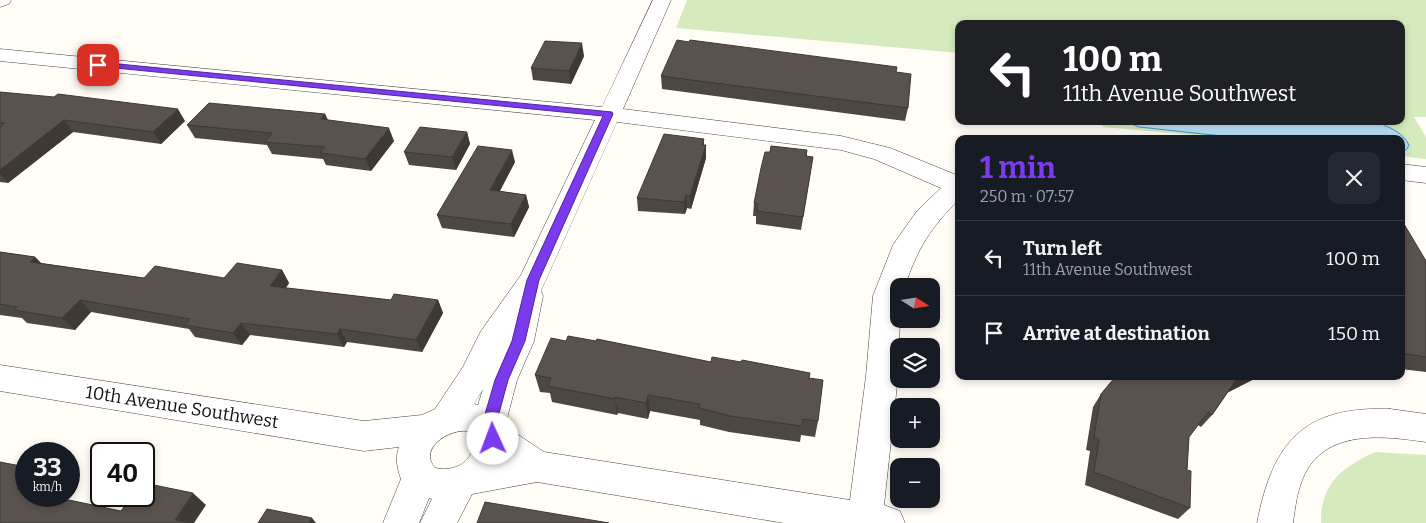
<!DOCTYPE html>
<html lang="en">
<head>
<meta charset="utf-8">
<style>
  body { margin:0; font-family:Bitter,serif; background:#242831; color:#f1f3f6; height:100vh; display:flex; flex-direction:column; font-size:19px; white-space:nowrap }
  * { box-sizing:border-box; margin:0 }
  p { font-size:16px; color:#9ea1a6 }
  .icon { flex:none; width:28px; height:28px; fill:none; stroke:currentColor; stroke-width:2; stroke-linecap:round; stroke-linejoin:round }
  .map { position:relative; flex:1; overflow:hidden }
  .details { position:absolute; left:955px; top:135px; width:450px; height:245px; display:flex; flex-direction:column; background:#171b24; border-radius:10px; box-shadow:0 2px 8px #0003 }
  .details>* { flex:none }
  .hud { position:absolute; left:955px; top:20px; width:450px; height:105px; border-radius:10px; box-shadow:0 2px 8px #0003; background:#202124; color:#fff; overflow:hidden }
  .needle { width:32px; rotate:102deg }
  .controls { position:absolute; left:890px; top:278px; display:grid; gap:10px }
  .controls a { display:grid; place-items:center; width:50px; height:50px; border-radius:10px; background:#171b24; box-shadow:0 2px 8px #0003; font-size:25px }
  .speed { position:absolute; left:15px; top:442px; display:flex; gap:10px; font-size:25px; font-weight:700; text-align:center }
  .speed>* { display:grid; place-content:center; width:65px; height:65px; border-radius:50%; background:#171b24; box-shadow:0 2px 8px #0003; line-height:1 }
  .speed small { font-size:12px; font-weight:400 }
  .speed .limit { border:2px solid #111; border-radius:8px; background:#fff; color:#111 }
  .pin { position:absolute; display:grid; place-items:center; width:42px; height:42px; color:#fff; margin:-21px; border-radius:10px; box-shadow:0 2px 8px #0006 }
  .me { position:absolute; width:55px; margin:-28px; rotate:358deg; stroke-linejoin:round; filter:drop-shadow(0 0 4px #0008) }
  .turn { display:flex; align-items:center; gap:18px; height:105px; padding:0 25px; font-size:22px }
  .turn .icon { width:65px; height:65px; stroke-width:2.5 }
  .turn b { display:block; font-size:35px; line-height:42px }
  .round { display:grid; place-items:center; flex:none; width:52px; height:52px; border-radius:10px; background:#242831 }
  .headline { display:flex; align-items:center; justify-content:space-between; height:85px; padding:0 25px }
  h1 { font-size:30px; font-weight:700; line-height:38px; color:#7c3aed }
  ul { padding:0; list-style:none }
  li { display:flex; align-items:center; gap:15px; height:75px; padding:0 25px; border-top:1px solid #363941 }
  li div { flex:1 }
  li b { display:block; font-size:19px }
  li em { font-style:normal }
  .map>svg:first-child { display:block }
</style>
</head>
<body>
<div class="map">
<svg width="1426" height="523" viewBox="0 0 1426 523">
  <rect width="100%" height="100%" fill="#fffdf5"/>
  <g fill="#d5ebbd">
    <path d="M687 0H1426V117H1414L1426 137V159L1401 156V139H1238L1103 127 1100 121H1401V24H959V53L676 28Z"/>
    <path d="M1375 452 1426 455V523H1321C1320 484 1342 467 1375 452Z"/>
  </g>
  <path fill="#b9e0f7" stroke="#3f96cf" d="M1124 121H1375C1388 127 1403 132 1409 145L1407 149 1401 153V139H1250L1139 127Z"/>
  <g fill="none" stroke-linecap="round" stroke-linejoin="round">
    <g stroke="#444" stroke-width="1">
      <g id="minor">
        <path d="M0 0H11L9 4 0 7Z"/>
        <path d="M653 0H671L623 109 841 136 890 148 959 176V199C930 229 918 247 905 286H899L900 319 898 376 884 505 900 511 905 523H784L537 482 472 494 457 523H420L432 499 429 498 419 523H383L401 479C397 468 395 458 399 447L364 451 0 391V365L364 421 422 415 435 409 463 367 481 331 521 275 595 120 0 61V49L602 107ZM617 122 841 150 874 159 941 188 917 211 893 245 873 296 866 376 850 500 544 452 505 426 517 380 534 341 543 296 541 291ZM483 389 478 405 474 404ZM467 431 475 439C473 462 457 472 435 468 418 448 449 429 467 431Z"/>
        <path d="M1401 164 1426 167V183L1401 180Z"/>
        <path d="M1390 409 1426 414V442C1384 436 1324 428 1303 478 1297 492 1295 508 1293 523H1257C1273 442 1303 406 1390 409Z"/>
      </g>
    </g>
    <use href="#minor" fill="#fff" fill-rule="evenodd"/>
  </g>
  <g fill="#4d4742">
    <path d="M584 56 571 84 533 80 531 68Z"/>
    <path d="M896 72 908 108 905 121 662 89 661 76Z"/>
    <path d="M0 92 185 121 161 144 73 132 8 183 0 182Z"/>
    <path d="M325 114 328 120 394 141 371 171 326 165 323 159 272 154 267 145 195 138 187 125Z"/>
    <path d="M467 132 470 144 456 170 409 165 404 152Z"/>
    <path d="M704 139V145H706V158L691 209 687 208 685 214 638 211 637 198Z"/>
    <path d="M807 150V156L811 170 801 230 756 224V216H753L754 203 770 152Z"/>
    <path d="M515 162 500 191 526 195 529 207 514 237 442 228 437 215Z"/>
    <path d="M1401 219 1426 261V372L1401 369Z"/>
    <path d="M0 252 35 257 41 263 144 278H224L282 270 289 283 286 288 391 300H438L443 313 422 352 347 342 344 347 250 335 242 345 195 337 189 329 91 312 75 330 27 323 22 318 0 315Z"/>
    <path d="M711 362H741L809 378 818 421 815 437 801 435 800 442 729 432 700 425V420L650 411 648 419 618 413 617 415 552 402 550 393 540 392 535 375Z"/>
    <path d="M1116 376H1260L1228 392 1212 415 1201 427 1198 425 1189 437 1187 470 1190 508 1178 519 1085 485 1090 451 1086 450 1093 407 1101 394Z"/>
  </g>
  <g fill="#3f3936">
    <path d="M582 43 584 56 571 84 569 71Z"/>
    <path d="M178 109 185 121 161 144 153 132Z"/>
    <path d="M325 114 331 127 321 119Z"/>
    <path d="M64 120 73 132 8 183 0 174V170Z"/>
    <path d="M389 128 394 141 371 171 365 159Z"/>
    <path d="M467 132 470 144 456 170 452 157Z"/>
    <path d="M704 139V151L706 145V158L691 209 690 196 702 145Z"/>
    <path d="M512 150 515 162 493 203 490 190Z"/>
    <path d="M526 195 529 207 514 237 511 224Z"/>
    <path d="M686 195 687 208 685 214 684 202Z"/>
    <path d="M35 257 47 269 30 262Z"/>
    <path d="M282 270 289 283 278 298 270 286Z"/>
    <path d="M80 300 91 312 75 330 62 318Z"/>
    <path d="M438 300 443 313 422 352 416 340Z"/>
    <path d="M241 323 250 335 242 345 233 333Z"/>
    <path d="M340 329 347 342 344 347 337 334Z"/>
    <path d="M1245 376H1260L1225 394 1236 380Z"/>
    <path d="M648 395 650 411 648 419 646 403Z"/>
    <path d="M615 397 618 413 617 415 615 399Z"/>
    <path d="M26 479V496L17 489Z"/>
    <path d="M193 493 206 505 194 523H178L175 520Z"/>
    <path d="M312 518 316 523H309Z"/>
  </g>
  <g fill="#5a524d" stroke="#3f3936">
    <path d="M677 40 689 42 690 40 897 67 896 72 911 74 908 108 661 76Z"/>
    <path d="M545 41 582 43 569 71 531 68Z"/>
    <path d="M0 92 54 97 58 94 178 109 153 132 64 120 0 170V127L5 123H0Z"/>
    <path d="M209 103 325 114 321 119 389 128 365 159 320 153 325 147 265 142 272 133 187 125Z"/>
    <path d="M420 127 467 132 452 157 404 152Z"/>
    <path d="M664 134 704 139 702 145H706L690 196 686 195 684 202 637 198Z"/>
    <path d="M478 146 512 150 490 190 526 195 511 224 437 215Z"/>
    <path d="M771 146 807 150 806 156 813 157 803 217 757 211 758 204 754 203 761 168 765 152H770Z"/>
    <path d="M1401 219 1426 261V357L1401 353Z"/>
    <path d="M0 252 35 257 30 262 144 278 155 266 224 278 237 263 282 270 270 286 391 300 394 294 438 300 416 340 340 329 337 334 241 323 233 333 185 325 190 319 80 300 62 318 14 310 17 307 0 304Z"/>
    <path d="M568 336 596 341 597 339 711 362 712 357 741 362 742 360 810 373 809 378 823 380 818 421 803 419 802 426 730 416 699 408 700 404 648 395 646 403 615 397V399L548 386 551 378 535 375 551 338 566 341Z"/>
    <path d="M1116 376H1245L1236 380 1212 415 1208 412 1189 437 1187 470 1191 471 1190 508 1094 472 1099 439 1094 437 1101 394Z"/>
    <path d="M0 462 26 467V479L17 489 26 491V496H50L121 511 132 496H144V483L193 493 175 520 191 523H0Z"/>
    <path d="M485 502 609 523H477Z"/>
    <path d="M267 509 312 518 309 523H258Z"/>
  </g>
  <path fill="#7c3aed" stroke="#51269a" d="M98 62 612 112 613 114 539 280 525 341 508 380 495 428 500 439 497 443 493 445 488 443 481 428 495 380 512 341 527 280 603 116 95 66 94 65Z"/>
  <g text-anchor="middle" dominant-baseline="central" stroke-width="5" stroke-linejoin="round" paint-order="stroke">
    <g font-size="18" fill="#111" stroke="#fff">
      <text transform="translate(182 407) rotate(9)">10th Avenue Southwest</text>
    </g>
  </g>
</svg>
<div class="controls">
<a><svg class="needle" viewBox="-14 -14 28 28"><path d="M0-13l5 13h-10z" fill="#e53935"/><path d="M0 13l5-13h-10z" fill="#9ea1a6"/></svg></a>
<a><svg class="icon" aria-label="layers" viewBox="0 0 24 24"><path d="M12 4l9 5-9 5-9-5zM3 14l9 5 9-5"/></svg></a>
<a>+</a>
<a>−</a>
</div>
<div class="speed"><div>33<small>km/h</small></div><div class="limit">40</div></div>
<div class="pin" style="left:98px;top:65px;background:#d93025"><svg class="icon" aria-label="arrive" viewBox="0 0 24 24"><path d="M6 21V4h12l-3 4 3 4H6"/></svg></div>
<svg class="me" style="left:493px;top:439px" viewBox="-20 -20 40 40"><circle r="19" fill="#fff"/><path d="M0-13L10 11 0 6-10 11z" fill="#7c3aed"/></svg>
<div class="hud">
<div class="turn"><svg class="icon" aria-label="left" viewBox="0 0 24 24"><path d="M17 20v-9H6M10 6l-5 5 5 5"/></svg><div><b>100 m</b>11th Avenue Southwest</div></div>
</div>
<section class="details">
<div class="headline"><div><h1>1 min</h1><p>250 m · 07:57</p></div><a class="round"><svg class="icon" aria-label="close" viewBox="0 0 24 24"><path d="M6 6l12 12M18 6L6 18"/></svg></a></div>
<ul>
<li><svg class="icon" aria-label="left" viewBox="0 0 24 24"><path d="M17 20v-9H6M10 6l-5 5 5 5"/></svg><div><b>Turn left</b><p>11th Avenue Southwest</p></div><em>100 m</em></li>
<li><svg class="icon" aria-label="arrive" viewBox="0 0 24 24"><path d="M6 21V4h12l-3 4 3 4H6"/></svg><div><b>Arrive at destination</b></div><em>150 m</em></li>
</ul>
</section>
</div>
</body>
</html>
